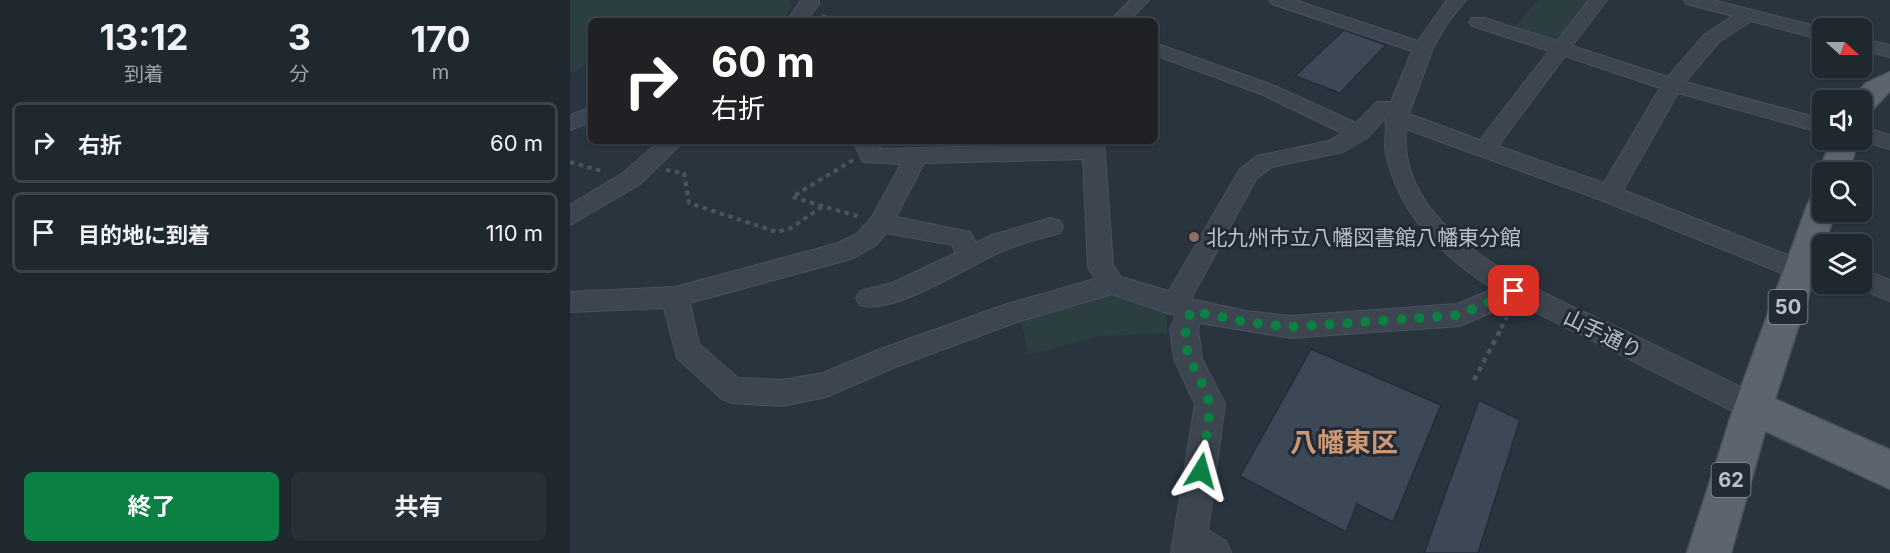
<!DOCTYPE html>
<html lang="ja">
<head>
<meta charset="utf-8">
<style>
  body { margin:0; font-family:Inter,"Noto Sans JP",sans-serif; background:#272f37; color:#f1f3f6; height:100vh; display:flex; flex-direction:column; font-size:22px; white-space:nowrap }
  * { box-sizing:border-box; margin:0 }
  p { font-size:20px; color:#a1a5aa }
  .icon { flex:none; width:33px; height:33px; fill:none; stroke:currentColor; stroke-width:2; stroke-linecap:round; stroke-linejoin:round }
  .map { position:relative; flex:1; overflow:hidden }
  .drawer { display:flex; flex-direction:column; background:#1f272f; width:570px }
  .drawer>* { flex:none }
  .hud { position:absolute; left:18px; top:18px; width:570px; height:126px; border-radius:9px; box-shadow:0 2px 4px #0004,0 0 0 2px #3c444b; background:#202124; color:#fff; overflow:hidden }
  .needle { width:39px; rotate:111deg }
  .tools { position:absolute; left:1242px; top:18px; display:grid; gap:12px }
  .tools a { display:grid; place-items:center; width:60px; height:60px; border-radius:9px; background:#1f272f; box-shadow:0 2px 4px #0004,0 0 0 2px #3c444b; font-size:30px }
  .pin { position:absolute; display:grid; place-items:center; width:51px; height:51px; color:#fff; margin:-26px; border-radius:12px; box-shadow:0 3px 9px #0006 }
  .me { position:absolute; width:66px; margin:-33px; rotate:8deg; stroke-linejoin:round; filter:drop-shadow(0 0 4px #0008) }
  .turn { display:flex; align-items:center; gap:21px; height:126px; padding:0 24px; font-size:27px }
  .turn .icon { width:78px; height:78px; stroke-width:2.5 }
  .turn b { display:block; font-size:42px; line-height:51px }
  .eta { display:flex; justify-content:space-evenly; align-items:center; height:102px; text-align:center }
  .eta b { font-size:36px; font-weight:700; line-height:42px }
  .primary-button { display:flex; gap:12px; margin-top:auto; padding:12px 24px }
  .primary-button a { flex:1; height:69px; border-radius:9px; background:#0b8043; color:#fff; font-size:24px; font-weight:700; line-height:69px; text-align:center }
  .primary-button a+a { background:#272f37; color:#f1f3f6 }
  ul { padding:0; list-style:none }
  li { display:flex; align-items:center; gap:18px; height:81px; margin:0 12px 9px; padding:0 12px; border:3px solid #3c444b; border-radius:9px }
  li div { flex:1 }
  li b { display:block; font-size:22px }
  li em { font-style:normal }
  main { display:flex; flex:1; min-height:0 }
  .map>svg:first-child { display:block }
</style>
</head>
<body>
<main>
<section class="drawer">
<div class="eta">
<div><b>13:12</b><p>到着</p></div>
<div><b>3</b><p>分</p></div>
<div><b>170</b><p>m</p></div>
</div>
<ul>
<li><svg class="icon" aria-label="right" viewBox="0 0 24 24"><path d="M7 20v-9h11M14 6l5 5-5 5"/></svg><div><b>右折</b></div><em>60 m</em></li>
<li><svg class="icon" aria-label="arrive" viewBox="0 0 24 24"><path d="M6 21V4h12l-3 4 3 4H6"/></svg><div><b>目的地に到着</b></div><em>110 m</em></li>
</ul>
<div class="primary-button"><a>終了</a><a>共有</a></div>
</section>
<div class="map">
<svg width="1320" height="553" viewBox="0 0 1320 553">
  <rect width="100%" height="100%" fill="#29343f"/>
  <g fill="#2b3f41">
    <path d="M0 0H218L222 4 214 21H21V60L4 73 0 72Z"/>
    <path d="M968 0H1019L986 44 943 29Z"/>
    <path d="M539 295 597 306V333L530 336 458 355 451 321Z"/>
  </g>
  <g fill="#3c4855" stroke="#242c37" stroke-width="1.5">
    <path d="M774 30 816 45 770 93 725 76Z"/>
    <path d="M741 349 871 405 823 522 787 504 776 532 670 476Z"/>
    <path d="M909 400 950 420 908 553H854Z"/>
  </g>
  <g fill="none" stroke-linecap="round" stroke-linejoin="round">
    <g stroke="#4a515c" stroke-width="2">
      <g id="minor">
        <path d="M231 0H249V4L236 21H217Z"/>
        <path d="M560 0H579L559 21H540Z"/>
        <path d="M699 0H725L848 41 877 0H896L878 22 863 48 839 114 910 140 979 51 902 26 899 22 902 18H914L987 41 1019 0H1037L1002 46 1098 77 1135 34 1163 16 1117 4 1114 0H1143L1253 28 1252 40 1181 21 1149 42 1115 82 1252 119V133L1108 93 1053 190 1240 264 1244 271 1240 278 1231 281 1031 200 836 129C826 237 979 295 1057 332 1103 354 1148 376 1193 398L1198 407 1193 416 1183 420 1173 416 945 302 890 326 721 338 630 323 628 329 632 359 655 404 638 530 656 541 661 553H601L625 404 604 359 600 329 606 316 542 294 450 321 328 366 256 397 212 406 162 403 152 399 107 358 94 308 0 312V292L105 287 265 244 287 234 302 217 331 164 293 162 285 146 288 141H315L308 149 512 144V141H534L543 265 551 277 599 291 670 169 687 156 759 141 772 133 691 94 585 55V43L705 86 786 123 807 102H821L842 51 702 4ZM995 56 1090 88 1034 183 928 146ZM815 118C818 128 813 143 816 154 830 216 871 255 923 289L887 304 721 316 676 311 621 299 686 179 702 167 773 152 797 138ZM513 159 518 267 525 279 437 304 308 350 253 373 212 380 168 378 129 344 120 303 281 259 305 246 316 233 382 245 386 253 322 283 290 291 286 298 290 305C324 317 404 261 440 248 456 242 473 238 490 233L493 227 490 221 481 218 422 235 406 243 400 232 326 217 354 163Z"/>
        <path d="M1292 38 1320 45V57L1292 50Z"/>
        <path d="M21 107V122L0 130V115Z"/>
        <path d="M1292 126 1320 135V149L1289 140H1292Z"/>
        <path d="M90 141H114L69 185 0 225V205L53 173Z"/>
        <path d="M1292 269 1320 280V301L1283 286 1282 284H1292Z"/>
      </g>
    </g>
    <g stroke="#4a515c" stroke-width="3">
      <g id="major">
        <path d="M1320 72V91L1301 111 1292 113V100L1283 99 1296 83Z"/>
        <path d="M1261 140H1289L1278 172H1252V177L1249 172Z"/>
        <path d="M1252 195V212H1265L1205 399 1320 450V489L1195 431 1161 553H1117L1164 407 1237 206 1241 198Z"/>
      </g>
    </g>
    <path stroke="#455758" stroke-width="3" stroke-dasharray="4 4" stroke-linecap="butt" d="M252 16 290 21"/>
    <g stroke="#455758" stroke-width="4" stroke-dasharray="4.5 4.5" stroke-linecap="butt">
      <path d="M283 160 222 197 290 217"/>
      <path d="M0 162 35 172"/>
      <path d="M96 170 114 173 119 203 207 232 221 228 253 206"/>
      <path d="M931 328 937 317"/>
    </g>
    <path stroke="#455758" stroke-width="4.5" stroke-dasharray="5 5" stroke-linecap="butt" d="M904 380 932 327"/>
    <use href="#minor" fill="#3d4550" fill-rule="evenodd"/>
    <use href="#major" fill="#5c656f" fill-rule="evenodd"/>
  </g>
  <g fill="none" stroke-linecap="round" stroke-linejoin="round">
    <path stroke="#0b8043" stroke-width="10" stroke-dasharray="0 18" d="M631 471C632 457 642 413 639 402 628 365 605 354 621 311L676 322 721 327 890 315 944 291"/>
  </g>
  <circle fill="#8d6e63" stroke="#222a35" stroke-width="2" cx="624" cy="237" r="6"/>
  <g text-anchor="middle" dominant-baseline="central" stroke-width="6" stroke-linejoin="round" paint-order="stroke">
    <g fill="#222a35" stroke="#8c949d" stroke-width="1.5">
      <rect x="1198.5" y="290" width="39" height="34" rx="4.5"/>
      <rect x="1141.5" y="463" width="39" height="34" rx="4.5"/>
    </g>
    <g font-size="20" font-weight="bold" fill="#bac1ca">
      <text x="1218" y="307">50</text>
      <text x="1161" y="480">62</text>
    </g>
    <g font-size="21" fill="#bac1ca" stroke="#222a35" text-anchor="start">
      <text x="636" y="237">北九州市立八幡図書館八幡東分館</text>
    </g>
    <g font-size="21" fill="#bac1ca" stroke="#222a35">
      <text transform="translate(1033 334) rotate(26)">山手通り</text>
    </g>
    <g font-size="27" font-weight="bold" fill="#cb9774" stroke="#222a35">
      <text x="774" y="442">八幡東区</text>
    </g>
  </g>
</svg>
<div class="tools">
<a><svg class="needle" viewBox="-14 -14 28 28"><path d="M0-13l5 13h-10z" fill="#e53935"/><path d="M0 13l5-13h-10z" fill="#a1a5aa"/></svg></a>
<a><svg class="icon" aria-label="sound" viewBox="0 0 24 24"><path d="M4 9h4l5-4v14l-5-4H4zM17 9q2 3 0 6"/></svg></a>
<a><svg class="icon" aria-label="search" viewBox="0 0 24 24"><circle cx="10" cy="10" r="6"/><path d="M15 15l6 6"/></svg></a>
<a><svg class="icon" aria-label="layers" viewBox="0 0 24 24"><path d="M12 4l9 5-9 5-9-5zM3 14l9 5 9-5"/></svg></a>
</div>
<div class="pin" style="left:944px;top:291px;background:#d93025"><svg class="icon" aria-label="arrive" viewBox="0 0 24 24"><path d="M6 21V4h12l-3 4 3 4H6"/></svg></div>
<svg class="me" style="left:631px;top:471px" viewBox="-20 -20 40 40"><path d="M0-17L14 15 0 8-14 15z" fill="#0b8043" stroke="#fff" stroke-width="4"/></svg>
<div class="hud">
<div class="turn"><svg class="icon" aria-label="right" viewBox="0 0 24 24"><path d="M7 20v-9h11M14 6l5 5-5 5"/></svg><div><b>60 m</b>右折</div></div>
</div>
</div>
</main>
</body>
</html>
